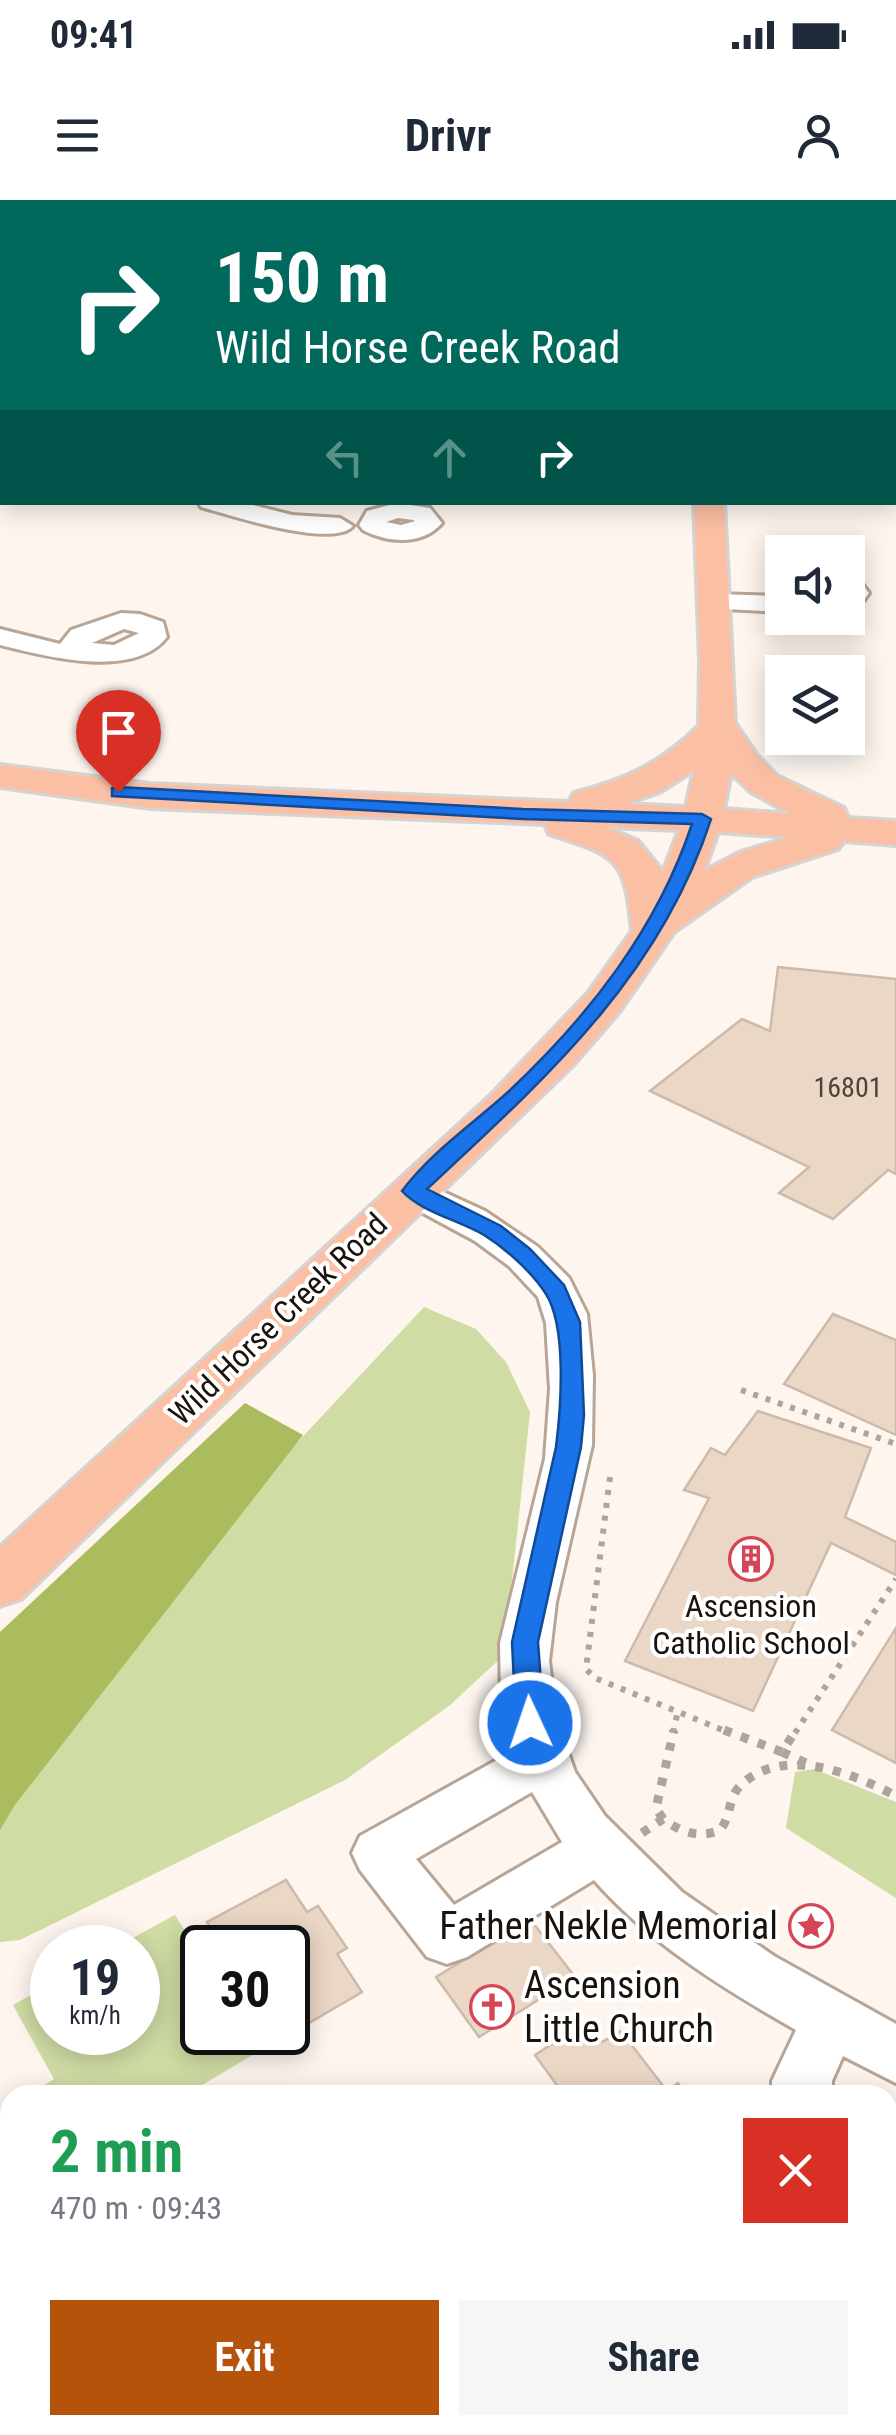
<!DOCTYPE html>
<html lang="en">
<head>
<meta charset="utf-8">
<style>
  body { margin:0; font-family:"Roboto Condensed",sans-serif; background:#f6f6f7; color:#1f2937; height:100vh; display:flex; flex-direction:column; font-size:38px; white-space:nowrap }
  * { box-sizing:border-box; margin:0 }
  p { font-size:32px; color:#747a83 }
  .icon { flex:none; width:55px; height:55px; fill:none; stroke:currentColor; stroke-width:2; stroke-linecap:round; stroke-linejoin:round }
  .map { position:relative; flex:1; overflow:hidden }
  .sheet { position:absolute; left:0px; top:1885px; width:898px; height:350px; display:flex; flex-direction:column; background:#fff; border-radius:30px 30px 0 0; box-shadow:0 5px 25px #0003 }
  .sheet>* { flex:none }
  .banner { position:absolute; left:0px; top:0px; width:898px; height:305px; box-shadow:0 5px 25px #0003; background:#00695c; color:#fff; overflow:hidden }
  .buttons { position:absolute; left:765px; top:335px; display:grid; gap:20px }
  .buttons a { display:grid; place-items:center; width:100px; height:100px; border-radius:0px; background:#fff; box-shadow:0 5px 25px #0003; font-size:50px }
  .speed { position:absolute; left:30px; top:1725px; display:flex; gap:20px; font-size:50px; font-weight:700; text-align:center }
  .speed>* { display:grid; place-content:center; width:130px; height:130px; border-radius:50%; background:#fff; box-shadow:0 5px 25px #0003; line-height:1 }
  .speed small { font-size:25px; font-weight:400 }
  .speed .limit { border:5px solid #111; border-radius:15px; background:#fff; color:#111 }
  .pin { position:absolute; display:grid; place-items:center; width:85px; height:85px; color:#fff; margin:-102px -42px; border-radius:50% 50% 50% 0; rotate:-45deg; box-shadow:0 0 10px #0007 }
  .pin .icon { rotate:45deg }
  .me { position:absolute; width:110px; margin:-55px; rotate:357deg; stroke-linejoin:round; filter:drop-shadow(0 0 8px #0008) }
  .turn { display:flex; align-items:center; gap:35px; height:210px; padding:0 50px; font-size:45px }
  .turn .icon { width:130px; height:130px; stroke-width:2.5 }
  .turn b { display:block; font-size:70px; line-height:85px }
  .lanes { display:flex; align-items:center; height:95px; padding:0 50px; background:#0003; justify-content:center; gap:50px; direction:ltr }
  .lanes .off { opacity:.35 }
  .round { display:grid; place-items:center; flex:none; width:105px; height:105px; border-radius:0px; background:#f6f6f7 }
  .head { display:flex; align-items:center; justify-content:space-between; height:170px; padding:0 50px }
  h1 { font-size:60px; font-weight:700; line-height:75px; color:#1e9e55 }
  .action { display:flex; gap:20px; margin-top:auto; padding:20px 50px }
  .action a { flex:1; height:115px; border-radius:0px; background:#b45309; color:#fff; font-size:40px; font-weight:700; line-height:115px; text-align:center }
  .action a+a { background:#f6f6f7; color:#1f2937 }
  .status { display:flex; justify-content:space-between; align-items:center; height:70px; padding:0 50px; background:#fff; direction:ltr }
  .status svg { height:28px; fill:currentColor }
  header { display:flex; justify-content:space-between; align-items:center; height:130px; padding:0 50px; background:#fff; font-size:45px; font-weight:700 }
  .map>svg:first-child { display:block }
</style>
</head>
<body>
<div class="status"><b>09:41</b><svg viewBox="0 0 49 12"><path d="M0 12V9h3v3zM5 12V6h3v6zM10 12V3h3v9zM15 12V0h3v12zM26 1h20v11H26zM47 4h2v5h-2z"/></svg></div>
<header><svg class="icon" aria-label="menu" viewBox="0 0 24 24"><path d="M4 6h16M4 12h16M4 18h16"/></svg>Drivr<svg class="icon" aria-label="person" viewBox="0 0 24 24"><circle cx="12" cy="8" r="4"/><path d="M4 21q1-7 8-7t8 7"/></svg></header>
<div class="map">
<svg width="896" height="2235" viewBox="0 0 896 2235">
  <rect width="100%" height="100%" fill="#fdf5ee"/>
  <g fill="#cfdca4">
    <path d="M424 1107 476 1129 506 1162 530 1212 504 1455 449 1506 345 1580 20 1740 0 1742V1630L15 1605 252 1291Z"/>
    <path d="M814 1569 896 1602V1698L786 1628 795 1572Z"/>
    <path d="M175 1715 202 1758V1832L250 1833 261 1850 185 1895H29L54 1879 13 1805 52 1783V1832H138V1748L116 1747Z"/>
  </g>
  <g fill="#aabc5e">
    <path d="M245 1203 303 1235 15 1605 0 1630V1432Z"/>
    <path d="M10 2071V2225H888V2188L896 2197V2235H0V2074Z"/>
  </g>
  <g fill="#ead7c6" stroke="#cdbaaa" stroke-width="2.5">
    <path d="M778 767 896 779V974L888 970 833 1019 779 993 809 967 650 891 742 819 770 831Z"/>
    <path d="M833 1114 896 1140V1235L784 1184Z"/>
    <path d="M758 1211 871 1248 845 1317 896 1342V1375L831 1343 753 1511 625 1461 709 1298 684 1290 711 1248 725 1255Z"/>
    <path d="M896 1428V1563L832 1530Z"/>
    <path d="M286 1680 307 1712 318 1706 347 1748 337 1754 362 1792 280 1840 275 1832H288V1748H222L207 1722Z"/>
    <path d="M530 1719 575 1777 479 1837 436 1777Z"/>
    <path d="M587 1821 602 1842 621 1831 667 1891 678 1883 686 1895H564L535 1855Z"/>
  </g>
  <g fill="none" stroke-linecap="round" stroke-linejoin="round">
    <g stroke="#b8a596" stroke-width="6">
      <g id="minor">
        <rect x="246" y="0" width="18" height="2"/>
        <path d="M0 45 2 46V58L0 57Z"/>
        <rect x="895" y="88" width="1" height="12"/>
        <rect x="895" y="141" width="1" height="12"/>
        <path d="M2 163V177L0 178V164Z"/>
        <rect x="895" y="183" width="1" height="14"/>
        <rect x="0" y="249" width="2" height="15"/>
        <path d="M198 302H241L292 315 340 318 353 326C333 349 230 315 201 307Z"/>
        <path d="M397 303 430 308 442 323C422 346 388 343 363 330L359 325 367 311ZM398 318 413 320 415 321 401 325 386 322Z"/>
        <path d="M848 375 857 377 869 393 858 408 848 410Z"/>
        <path d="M715 394 782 396V412L705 408 702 402Z"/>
        <path d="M121 413 140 414 163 422 167 437C134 480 44 456 0 445V429L60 444 71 430ZM124 429 139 433 114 445 92 443Z"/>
        <path d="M413 978 485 1011 538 1047 569 1078 587 1114 593 1175 592 1245 556 1402 549 1461 556 1518 575 1572 605 1616 682 1692 774 1756 896 1824V1883L843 1856 832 1881V1895H772V1881L796 1830C724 1789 648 1742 594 1680L467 1757 447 1764 427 1757 360 1670 352 1653 360 1636 513 1551 501 1499 500 1443 545 1259 550 1189 546 1123 538 1097 509 1066 475 1041 399 1000 393 991 399 982ZM532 1592 562 1642 454 1705 416 1659Z"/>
        <path d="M888 1946 896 1949V2011L888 2008Z"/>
      </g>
    </g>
    <g stroke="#d6d4d3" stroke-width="6">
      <g id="major">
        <rect x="697" y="0" width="22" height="2"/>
        <path d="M694 302H724L735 523 756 554 777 576 844 608 848 618 896 621V645L844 641 838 649 752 677 674 732 619 812 573 865 21 1399 0 1406V1347L490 896 588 793 632 731C625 658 618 656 549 634L545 624 150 608 0 587V565L150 584 569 602 574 593C626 580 661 563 699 526L700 461ZM694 570 686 607 625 604 660 592ZM731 573 751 592 791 614 724 609ZM605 627 679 630 663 672 638 641ZM718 632 790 637 741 652 704 671Z"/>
      </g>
    </g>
    <g stroke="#aca59e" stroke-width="6" stroke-dasharray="5 8" stroke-linecap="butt">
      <path d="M741 1190 896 1244"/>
      <path d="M610 1277 586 1469 595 1478 730 1533"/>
      <path d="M673 1533 678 1511"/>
      <path d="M795 1533 896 1379"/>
    </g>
    <g stroke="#aca59e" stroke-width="9" stroke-dasharray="8 10" stroke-linecap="butt">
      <path d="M724 1530 782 1552 796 1530"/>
      <path d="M782 1552 808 1564"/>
      <path d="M663 1619 656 1608 674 1530"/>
      <path d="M642 1633 663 1619C681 1632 699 1639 720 1630 731 1617 728 1599 739 1587 781 1544 852 1573 896 1596"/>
    </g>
    <use href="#minor" fill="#fff" fill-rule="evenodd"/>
    <use href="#major" fill="#fbbfa4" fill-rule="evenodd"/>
  </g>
  <path fill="#1a73e8" stroke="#114b97" stroke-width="2.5" d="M118 587 523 609 702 614 711 619C660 777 545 879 427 989L501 1026 530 1049 564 1085 580 1122 584 1215 581 1247 538 1442 544 1523 540 1531 530 1534 520 1531 516 1523 512 1442 556 1247C561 1208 567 1127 546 1094 532 1072 505 1048 484 1035 459 1020 421 1012 402 991 430 953 474 923 508 892 589 816 657 729 692 624L523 619 112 596V588Z"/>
  <defs>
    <g id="building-ring" transform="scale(2.25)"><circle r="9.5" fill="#fff" stroke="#d54555" stroke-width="1.5"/><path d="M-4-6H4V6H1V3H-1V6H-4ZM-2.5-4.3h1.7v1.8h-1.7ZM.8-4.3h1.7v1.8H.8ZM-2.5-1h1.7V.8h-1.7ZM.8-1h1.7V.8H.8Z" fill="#d54555"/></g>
    <g id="sight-ring" transform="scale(2.25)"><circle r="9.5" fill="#fff" stroke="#d54555" stroke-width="1.5"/><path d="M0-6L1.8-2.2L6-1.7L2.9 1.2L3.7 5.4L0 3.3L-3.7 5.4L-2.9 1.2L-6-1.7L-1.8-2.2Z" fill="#d54555"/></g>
    <g id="church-ring" transform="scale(2.25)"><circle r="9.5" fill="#fff" stroke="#d54555" stroke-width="1.5"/><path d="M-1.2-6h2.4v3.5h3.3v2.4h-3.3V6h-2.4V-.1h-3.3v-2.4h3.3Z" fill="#d54555"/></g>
  </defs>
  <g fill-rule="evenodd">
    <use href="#building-ring" x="751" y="1359"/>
    <use href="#sight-ring" x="811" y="1726"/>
    <use href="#church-ring" x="492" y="1807"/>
  </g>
  <g text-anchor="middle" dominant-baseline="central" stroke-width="8" stroke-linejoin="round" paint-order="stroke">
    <g font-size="28" fill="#4d433b">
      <text x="848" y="887">16801</text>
    </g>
    <g font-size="32" fill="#19120d" stroke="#fff">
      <text transform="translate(278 1119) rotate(-44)">Wild Horse Creek Road</text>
    </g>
    <g font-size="32" fill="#19120d" stroke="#fff">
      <text x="751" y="1406">Ascension<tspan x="751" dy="37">Catholic School</tspan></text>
    </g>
    <g font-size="38" fill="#19120d" stroke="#fff" text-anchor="end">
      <text x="778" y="1726">Father Nekle Memorial</text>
      <text x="524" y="1785" text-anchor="start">Ascension<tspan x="524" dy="44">Little Church</tspan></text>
    </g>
  </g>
</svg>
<div class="buttons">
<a><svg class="icon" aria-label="sound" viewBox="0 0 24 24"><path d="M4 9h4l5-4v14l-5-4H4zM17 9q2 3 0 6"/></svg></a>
<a><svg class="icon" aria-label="layers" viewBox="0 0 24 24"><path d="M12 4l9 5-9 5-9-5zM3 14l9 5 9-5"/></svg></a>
</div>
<div class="speed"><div>19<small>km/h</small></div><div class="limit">30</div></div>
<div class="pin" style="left:118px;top:592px;background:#d93025"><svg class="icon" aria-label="arrive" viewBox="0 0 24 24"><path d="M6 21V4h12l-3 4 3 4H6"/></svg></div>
<svg class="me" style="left:530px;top:1523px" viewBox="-20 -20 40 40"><circle r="17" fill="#1a73e8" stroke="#fff" stroke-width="3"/><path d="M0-11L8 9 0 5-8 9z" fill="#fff"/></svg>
<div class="banner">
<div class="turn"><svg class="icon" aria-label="right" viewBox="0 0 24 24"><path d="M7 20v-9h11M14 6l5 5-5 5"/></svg><div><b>150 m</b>Wild Horse Creek Road</div></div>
<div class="lanes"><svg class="icon off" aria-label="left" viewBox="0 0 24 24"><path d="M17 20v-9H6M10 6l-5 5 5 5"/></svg><svg class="icon off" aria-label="ahead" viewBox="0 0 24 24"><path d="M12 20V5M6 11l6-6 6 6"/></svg><svg class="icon" aria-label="right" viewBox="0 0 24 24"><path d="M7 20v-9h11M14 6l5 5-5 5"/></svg></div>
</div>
<section class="sheet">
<div class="head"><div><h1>2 min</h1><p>470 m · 09:43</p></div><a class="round" style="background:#d93025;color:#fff"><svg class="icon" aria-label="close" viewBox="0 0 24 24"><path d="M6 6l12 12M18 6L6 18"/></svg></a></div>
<div class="action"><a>Exit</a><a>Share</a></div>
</section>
</div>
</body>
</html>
